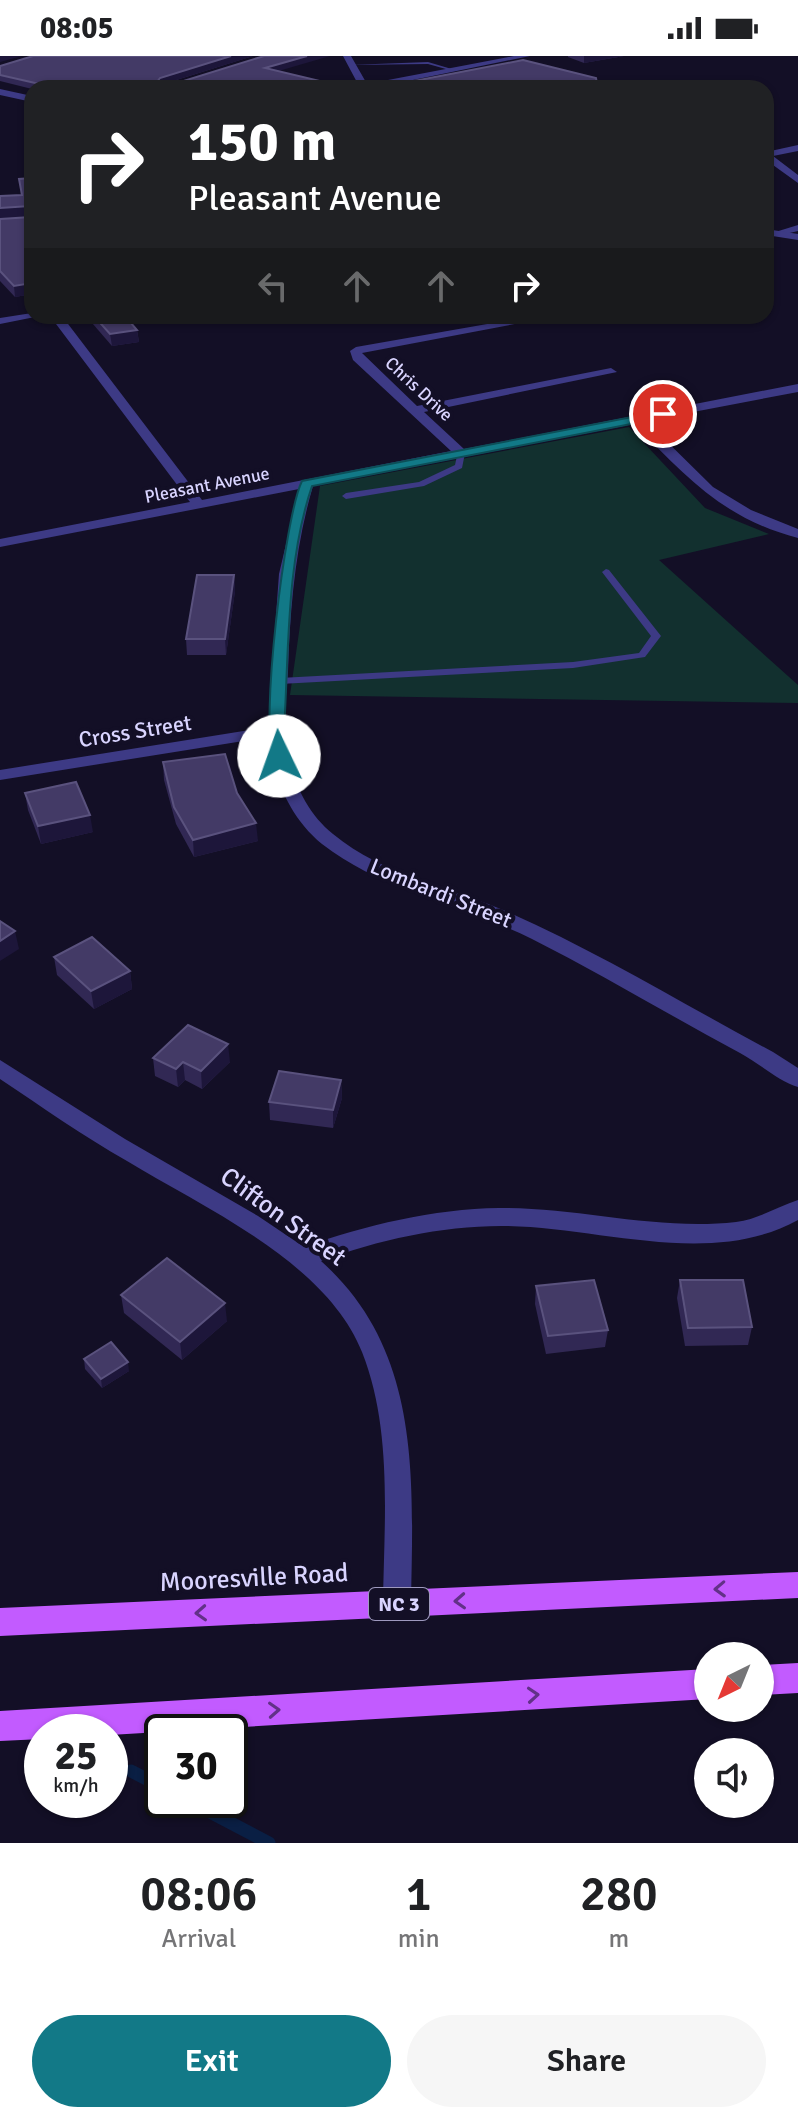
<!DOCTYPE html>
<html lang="en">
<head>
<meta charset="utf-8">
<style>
  body { margin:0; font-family:Signika,sans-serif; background:#f6f6f6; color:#202124; height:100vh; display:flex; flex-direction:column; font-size:30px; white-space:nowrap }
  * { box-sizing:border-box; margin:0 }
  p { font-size:26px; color:#757577 }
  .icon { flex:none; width:44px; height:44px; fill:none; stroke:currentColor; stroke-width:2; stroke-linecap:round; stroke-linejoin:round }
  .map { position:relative; height:1787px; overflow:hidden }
  .sheet { display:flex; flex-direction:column; background:#fff; flex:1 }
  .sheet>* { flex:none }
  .guide { position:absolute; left:24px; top:24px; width:750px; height:244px; border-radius:24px; box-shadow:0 2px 6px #0004; background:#202124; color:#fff; overflow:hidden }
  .needle { width:52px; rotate:223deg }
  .controls { position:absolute; left:694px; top:1586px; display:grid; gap:16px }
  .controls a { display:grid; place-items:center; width:80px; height:80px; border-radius:50%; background:#fff; box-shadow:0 2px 6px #0004; font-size:40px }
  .speed { position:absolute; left:24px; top:1658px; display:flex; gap:16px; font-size:40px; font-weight:700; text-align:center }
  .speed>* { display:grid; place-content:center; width:104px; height:104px; border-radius:50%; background:#fff; box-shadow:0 2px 6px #0004; line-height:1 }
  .speed small { font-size:20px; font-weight:400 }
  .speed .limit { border:4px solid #111; border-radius:12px; background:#fff; color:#111 }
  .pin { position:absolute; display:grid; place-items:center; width:68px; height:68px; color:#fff; margin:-34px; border:4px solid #fff; border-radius:50%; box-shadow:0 2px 8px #0007 }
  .me { position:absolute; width:88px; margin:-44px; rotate:357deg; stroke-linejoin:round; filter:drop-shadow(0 0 6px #0008) }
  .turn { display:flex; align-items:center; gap:28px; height:168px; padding:0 32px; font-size:36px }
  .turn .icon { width:104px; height:104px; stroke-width:2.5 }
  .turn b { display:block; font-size:56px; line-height:68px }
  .lanes { display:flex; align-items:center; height:76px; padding:0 32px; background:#0003; justify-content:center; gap:40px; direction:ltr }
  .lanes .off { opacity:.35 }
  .eta { display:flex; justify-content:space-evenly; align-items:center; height:136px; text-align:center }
  .eta b { font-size:48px; font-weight:600; line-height:56px }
  .action { display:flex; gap:16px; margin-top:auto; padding:16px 32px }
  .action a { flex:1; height:92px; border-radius:48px; background:#127987; color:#fff; font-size:32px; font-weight:600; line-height:92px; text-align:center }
  .action a+a { background:#f6f6f6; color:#202124 }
  .status { display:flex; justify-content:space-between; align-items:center; height:56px; padding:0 40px; background:#fff; direction:ltr }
  .status svg { height:22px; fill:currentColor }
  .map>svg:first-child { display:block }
</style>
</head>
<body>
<div class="status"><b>08:05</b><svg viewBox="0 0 49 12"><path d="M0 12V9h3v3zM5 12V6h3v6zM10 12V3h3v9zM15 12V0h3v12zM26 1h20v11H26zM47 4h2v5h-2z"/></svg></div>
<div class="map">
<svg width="798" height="1787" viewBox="0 0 798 1787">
  <rect width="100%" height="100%" fill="#130f26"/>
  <path fill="#12302f" d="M629 371 705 452 769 478 659 504 798 629V647L290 639 320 430Z"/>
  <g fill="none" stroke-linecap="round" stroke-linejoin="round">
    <g stroke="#0a1f44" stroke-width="13">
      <path d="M131 1715 162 1731"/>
      <path d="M187 1744 269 1787"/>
    </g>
    <g fill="#3d3a85" fill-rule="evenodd">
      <path d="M428 6 455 14 453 15 428 8 349 9Z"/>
      <path d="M458 395 465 397 462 412 424 430 346 443 342 440 346 437 419 426 455 409Z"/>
      <path d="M606 513 609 514 661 580 645 601 573 612 280 628 275 625 280 622 573 606 639 597 651 580 602 516Z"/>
    </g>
    <g fill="#3d3a85" fill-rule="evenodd">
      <path d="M343 0H351L367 28 514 0H530L374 32H357L359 30Z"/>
      <path d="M798 89V95L773 100 798 119V127L766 104V96Z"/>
      <path d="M798 169V175L777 180 772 177Z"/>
      <path d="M32 257V260H40L0 268V262Z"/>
      <path d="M50 260H62L202 444 451 395 353 304 350 295 356 291 532 260 552 261 362 297 417 350 611 312 617 316 424 356 464 393 798 328V336L646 365 713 431 751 454 798 473V482C722 462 687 421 634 368L313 430C295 491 290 553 288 616 287 636 283 657 285 677 288 715 303 754 333 778 384 820 451 831 510 857 600 897 685 949 773 996L798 1012V1031C778 1025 759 1007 740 997 671 960 603 919 532 883 464 849 382 835 322 788 289 761 274 722 268 681L0 724V714L268 671 279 518 299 433 0 491V483L190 446Z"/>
      <path d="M0 1004 125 1083 258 1160 304 1191C366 1169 433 1153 499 1152 578 1151 656 1175 736 1166 759 1163 776 1151 798 1144V1164C709 1213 597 1170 501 1170 441 1170 378 1184 321 1205 422 1295 413 1423 411 1548L407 1558 397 1562 387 1558 383 1548C384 1466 393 1374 362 1296 326 1206 206 1153 127 1105 83 1080 42 1051 0 1023Z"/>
    </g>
    <g fill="#3d3a85" fill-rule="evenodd">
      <path d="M0 33 32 40V46L0 39Z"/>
      <path d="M766 173 798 178V184L766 179Z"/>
    </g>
    <g fill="#c25bff" fill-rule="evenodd">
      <path d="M798 1516V1542L0 1580V1552Z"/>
      <path d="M798 1607V1637L760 1639V1609Z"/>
      <path d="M708 1613V1643L110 1679V1676H42V1683L0 1685V1655Z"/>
    </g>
  </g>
  <g fill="#312854">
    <path d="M253 0 167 27 174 28 278 15 349 32 32 33 0 25V10Z"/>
    <path d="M568 0H624L584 7 568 1Z"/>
    <path d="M32 122V238L15 241 0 225V163L31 161V160L0 163 21 139Z"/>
    <path d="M86 260H125L137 274 139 286 112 290Z"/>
    <path d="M234 519 235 535 226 599H187L186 583Z"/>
    <path d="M163 706 237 737 258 785 194 801 176 768 164 724Z"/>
    <path d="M25 737 93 776 41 788 28 754Z"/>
    <path d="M54 901 130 915 132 933 94 953 57 919Z"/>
    <path d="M153 1002 230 1006 202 1033 185 1024 178 1031 155 1020Z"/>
    <path d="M341 1024 342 1042 333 1072 270 1064 269 1046Z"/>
    <path d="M680 1224 752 1271 748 1289 685 1290 677 1242Z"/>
    <path d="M536 1230 608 1274 605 1291 546 1298 535 1248Z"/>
    <path d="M121 1239 227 1265 182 1304 124 1257Z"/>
    <path d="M84 1303 129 1315 102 1332 85 1313Z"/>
  </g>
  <g fill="#1d163a">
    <path d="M0 0H22L0 6Z"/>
    <path d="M231 0H253L160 29 157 26 160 22Z"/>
    <path d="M307 0H330L265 19V12Z"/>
    <path d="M584 0H624L584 7Z"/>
    <path d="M30 150 32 160 0 163V152Z"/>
    <path d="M32 227V238L15 241 14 230Z"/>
    <path d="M137 274 139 286 112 290 110 278Z"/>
    <path d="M234 519 235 535 226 599 225 583Z"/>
    <path d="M90 759 93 776 41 788 38 770Z"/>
    <path d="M256 767 258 785 194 801 193 784Z"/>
    <path d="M15 875 19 893 0 905V885Z"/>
    <path d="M130 915 132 933 94 953 91 935Z"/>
    <path d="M228 988 230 1006 202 1033 201 1015Z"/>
    <path d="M183 1006 185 1024 178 1031 176 1013Z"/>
    <path d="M341 1024 342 1042 333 1072V1054Z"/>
    <path d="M225 1247 227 1265 182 1304 180 1286Z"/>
    <path d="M128 1306 129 1315 102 1332 101 1323Z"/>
  </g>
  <g fill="#433a66" stroke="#5a527e" stroke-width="2">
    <path d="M33 0H231L160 22 157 26 174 28 264 0H307L265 12 349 32H57L0 19V10Z"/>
    <path d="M523 4 596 22 597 28 611 26 630 32H378Z"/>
    <path d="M32 122V151L30 150 0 152V140L22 139 19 123Z"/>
    <path d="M32 158V227L14 230 0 215V163L31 161Z"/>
    <path d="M94 260H125L137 274 110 278Z"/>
    <path d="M197 519H234L225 583H186Z"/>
    <path d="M225 698 237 737 256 767 193 784 174 751 163 706Z"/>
    <path d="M76 726 90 759 38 770 25 737Z"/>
    <path d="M0 865 15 875 0 885Z"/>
    <path d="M92 881 130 915 91 935 54 901Z"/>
    <path d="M188 969 228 988 201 1015 183 1006 176 1013 153 1002Z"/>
    <path d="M279 1015 341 1024 333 1054 269 1046Z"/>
    <path d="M167 1202 225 1247 180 1286 121 1239Z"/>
    <path d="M594 1224 608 1274 548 1280 536 1230Z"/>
    <path d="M680 1224H743L752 1271 688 1272Z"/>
    <path d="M111 1286 128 1306 101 1323 84 1303Z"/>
  </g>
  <defs><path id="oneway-chevron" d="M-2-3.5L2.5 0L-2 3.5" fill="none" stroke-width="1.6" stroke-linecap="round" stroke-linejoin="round" transform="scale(2)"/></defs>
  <g stroke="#623188">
    <use href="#oneway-chevron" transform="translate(720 1533) rotate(178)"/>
    <use href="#oneway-chevron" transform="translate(460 1545) rotate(177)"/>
    <use href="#oneway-chevron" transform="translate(201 1557) rotate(177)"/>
    <use href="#oneway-chevron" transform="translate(533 1639) rotate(-4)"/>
    <use href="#oneway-chevron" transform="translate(274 1654) rotate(-3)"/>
  </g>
  <path fill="#127987" stroke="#0c4f58" stroke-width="2" d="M663 355 667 356V361L312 430C286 507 289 594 284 675L287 700 285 704H274C259 672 285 459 302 425Z"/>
  <g text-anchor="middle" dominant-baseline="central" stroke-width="8" stroke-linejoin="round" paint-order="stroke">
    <g font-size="18" fill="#d9d4ff" stroke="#130f26">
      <text transform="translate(419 333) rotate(43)">Chris Drive</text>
      <text transform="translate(207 429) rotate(-11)">Pleasant Avenue</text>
    </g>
    <rect fill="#130f26" stroke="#9e99be" stroke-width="2" x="369" y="1532" width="60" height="32" rx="6"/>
    <g font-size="20" font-weight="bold" fill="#d9d4ff">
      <text x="399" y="1548">NC 3</text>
    </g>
    <g font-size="22" fill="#d9d4ff" stroke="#130f26">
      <text transform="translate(135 675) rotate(-9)">Cross Street</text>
      <text transform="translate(441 837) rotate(22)">Lombardi Street</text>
    </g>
    <g font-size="26" fill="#d9d4ff" stroke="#130f26">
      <text transform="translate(283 1161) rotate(36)">Clifton Street</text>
      <text transform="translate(254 1522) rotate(-3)">Mooresville Road</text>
    </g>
  </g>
</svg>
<div class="controls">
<a><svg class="needle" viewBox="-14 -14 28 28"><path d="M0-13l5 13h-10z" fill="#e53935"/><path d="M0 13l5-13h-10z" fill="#757577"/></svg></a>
<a><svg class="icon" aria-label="sound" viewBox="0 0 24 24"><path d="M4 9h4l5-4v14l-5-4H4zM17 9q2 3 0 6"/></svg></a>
</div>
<div class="speed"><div>25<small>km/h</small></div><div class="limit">30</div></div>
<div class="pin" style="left:663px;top:358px;background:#d93025"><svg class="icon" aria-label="arrive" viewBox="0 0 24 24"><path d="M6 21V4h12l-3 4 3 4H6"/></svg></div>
<svg class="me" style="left:279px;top:700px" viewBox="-20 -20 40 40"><circle r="19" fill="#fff"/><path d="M0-13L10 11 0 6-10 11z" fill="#127987"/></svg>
<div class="guide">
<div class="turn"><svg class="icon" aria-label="right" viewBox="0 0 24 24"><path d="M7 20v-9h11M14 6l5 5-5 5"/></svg><div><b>150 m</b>Pleasant Avenue</div></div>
<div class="lanes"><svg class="icon off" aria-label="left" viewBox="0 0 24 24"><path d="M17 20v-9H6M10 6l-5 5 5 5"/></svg><svg class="icon off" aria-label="ahead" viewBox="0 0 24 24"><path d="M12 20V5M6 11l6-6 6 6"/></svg><svg class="icon off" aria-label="ahead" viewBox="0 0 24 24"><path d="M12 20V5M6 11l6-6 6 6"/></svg><svg class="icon" aria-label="right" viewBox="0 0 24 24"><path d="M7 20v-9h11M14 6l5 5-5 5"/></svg></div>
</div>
</div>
<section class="sheet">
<div class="eta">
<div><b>08:06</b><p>Arrival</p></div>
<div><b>1</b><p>min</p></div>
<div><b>280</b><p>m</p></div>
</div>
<div class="action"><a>Exit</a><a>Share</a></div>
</section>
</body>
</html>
